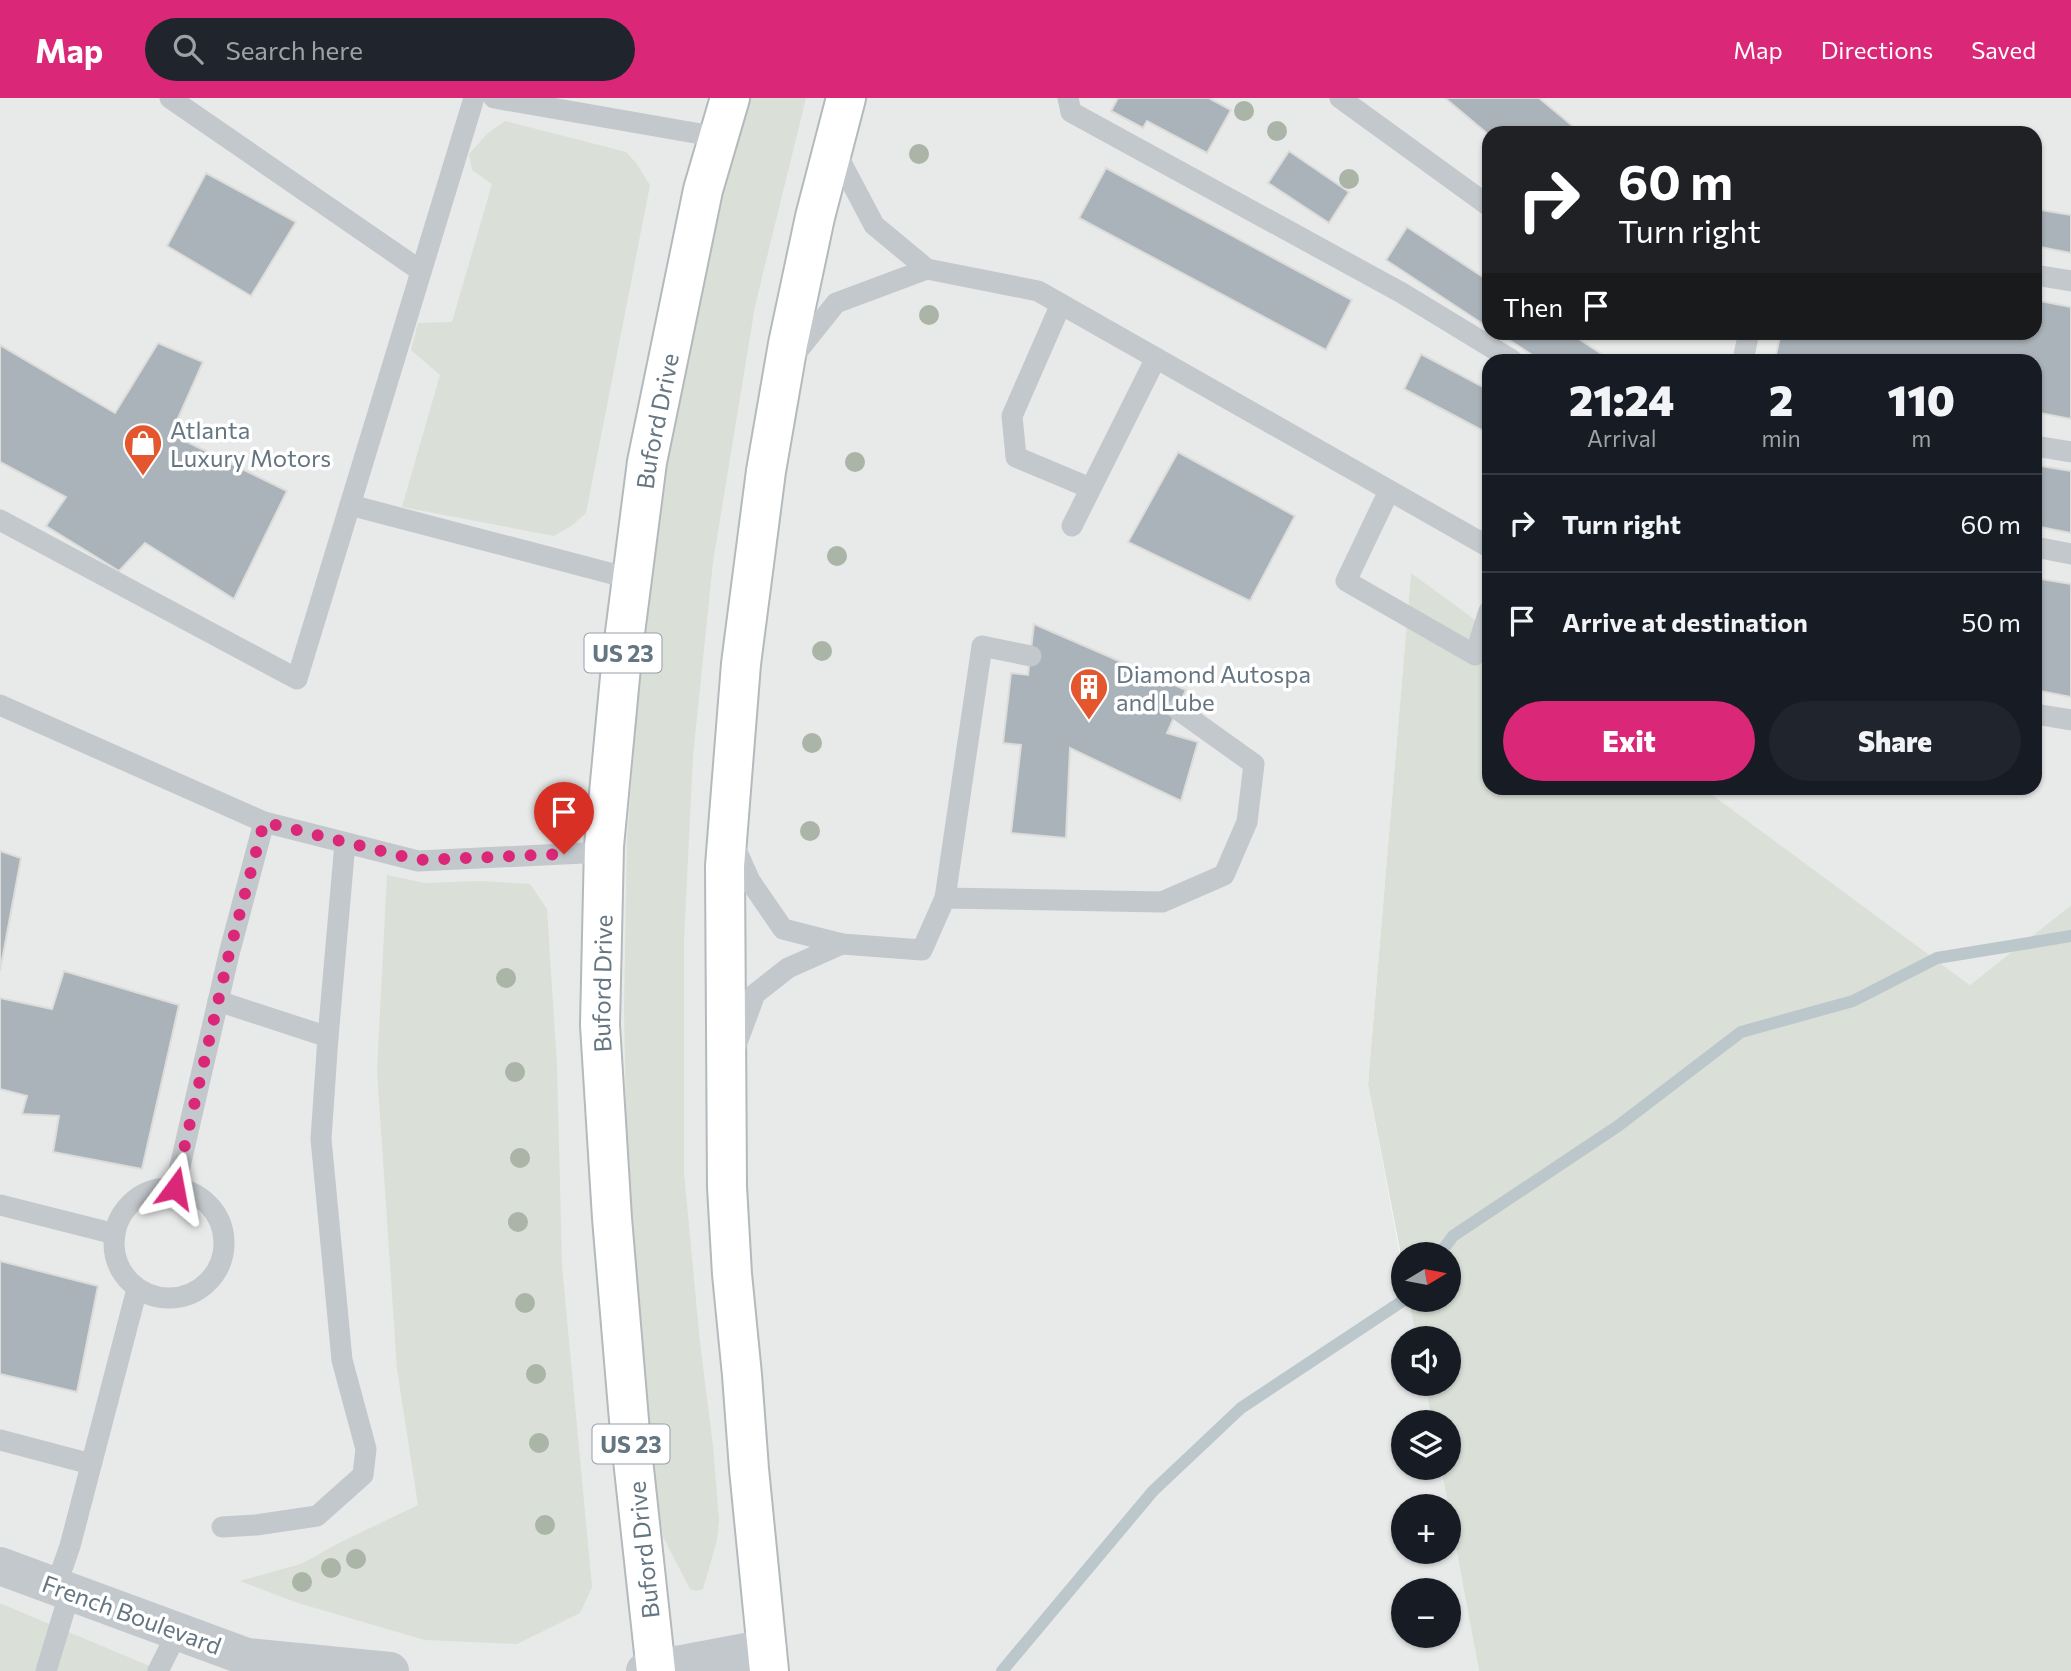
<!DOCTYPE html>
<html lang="en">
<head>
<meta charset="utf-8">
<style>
  body { margin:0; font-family:Commissioner,sans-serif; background:#20242c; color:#f1f3f6; height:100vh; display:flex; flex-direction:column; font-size:26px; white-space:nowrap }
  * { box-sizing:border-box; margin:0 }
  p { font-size:23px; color:#9ea1a6 }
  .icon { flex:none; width:38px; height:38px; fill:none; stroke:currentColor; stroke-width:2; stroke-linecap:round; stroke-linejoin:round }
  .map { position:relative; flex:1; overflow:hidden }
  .drawer { position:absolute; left:1482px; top:256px; width:560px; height:441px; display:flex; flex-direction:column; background:#171b24; border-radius:21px; box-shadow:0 2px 5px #0004 }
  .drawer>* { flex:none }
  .guide { position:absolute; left:1482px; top:28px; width:560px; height:214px; border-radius:21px; box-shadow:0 2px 5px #0004; background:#202124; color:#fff; overflow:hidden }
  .needle { width:46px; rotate:80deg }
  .controls { position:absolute; left:1391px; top:1144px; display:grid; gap:14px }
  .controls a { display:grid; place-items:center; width:70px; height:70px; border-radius:50%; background:#171b24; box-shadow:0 2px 5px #0004; font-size:35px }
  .pin { position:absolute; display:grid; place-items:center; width:60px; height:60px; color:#fff; margin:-72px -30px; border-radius:50% 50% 50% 0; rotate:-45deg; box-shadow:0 0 7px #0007 }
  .pin .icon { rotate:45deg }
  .me { position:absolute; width:77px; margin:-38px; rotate:13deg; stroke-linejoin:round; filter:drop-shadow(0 0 5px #0008) }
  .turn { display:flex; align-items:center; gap:24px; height:147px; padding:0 21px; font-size:32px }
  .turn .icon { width:91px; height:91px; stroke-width:2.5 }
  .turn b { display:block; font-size:49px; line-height:60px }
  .then { display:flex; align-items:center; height:66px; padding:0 21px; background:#0003; gap:14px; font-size:26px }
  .eta { display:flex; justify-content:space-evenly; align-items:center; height:119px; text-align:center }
  .eta b { font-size:42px; font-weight:800; line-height:49px }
  .primary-button { display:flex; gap:14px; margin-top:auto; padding:14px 21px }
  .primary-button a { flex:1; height:80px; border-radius:42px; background:#db2777; color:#fff; font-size:28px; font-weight:800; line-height:80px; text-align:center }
  .primary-button a+a { background:#20242c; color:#f1f3f6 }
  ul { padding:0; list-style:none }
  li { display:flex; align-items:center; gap:21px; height:98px; padding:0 21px; border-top:2px solid #363941 }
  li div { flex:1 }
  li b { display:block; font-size:26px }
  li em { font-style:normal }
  header { display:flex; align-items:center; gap:42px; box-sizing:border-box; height:98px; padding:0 35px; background:#db2777; color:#fff }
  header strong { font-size:33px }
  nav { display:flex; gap:38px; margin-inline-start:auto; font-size:24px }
  .search { width:490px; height:63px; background:#20242c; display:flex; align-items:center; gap:18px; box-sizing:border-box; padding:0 24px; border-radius:38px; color:#9ea1a6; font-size:26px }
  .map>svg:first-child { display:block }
</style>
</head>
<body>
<header>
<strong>Map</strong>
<div class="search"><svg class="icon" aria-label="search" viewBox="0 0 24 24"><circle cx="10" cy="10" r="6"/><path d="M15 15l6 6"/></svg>Search here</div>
<nav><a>Map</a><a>Directions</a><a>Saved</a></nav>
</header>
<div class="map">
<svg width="2071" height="1573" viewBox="0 0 2071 1573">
  <rect width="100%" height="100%" fill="#fafaf8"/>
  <path fill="#e8e9e9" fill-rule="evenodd" d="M0 0H2071V807L1970 887 1703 690H2035V262H1489V532L1411 476 1368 986 1403 1173 1404 1202H1409L1416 1241H1404V1286H1425L1432 1325H1404V1370H1441L1448 1409H1404V1454H1449V1414L1479 1573H162L0 1505ZM1489 35H2035V234H1489ZM1404 1493H1449V1538H1404Z"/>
  <g fill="#dadfd7">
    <path d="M744 0H806L755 208 713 464 693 658 684 842V1075L700 1245 713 1348 719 1422 717 1442 703 1491 696 1493 690 1491 663 1439 655 1378 638 1222 627 1071 624 911 627 740 644 527 671 341 713 125Z"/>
    <path d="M505 23 626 54 636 65 650 87 586 415 571 428 554 438 402 409 440 277 411 252 418 225 452 224 492 86 472 72 469 56 488 35Z"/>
    <path d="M1411 475 1489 532V690H1703L1970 887 2071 807V1573H1479L1441 1370H1449V1325H1432L1425 1286H1449V1241H1416L1409 1202H1449V1157H1404V1173L1368 986Z"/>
    <path d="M387 777 425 785 479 783 530 786 547 811 557 968 562 1168 592 1489 580 1515 517 1546 425 1542 298 1505 240 1483 301 1466 341 1444 418 1407 397 1271 377 972Z"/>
    <path d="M0 1505 162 1573H0Z"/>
  </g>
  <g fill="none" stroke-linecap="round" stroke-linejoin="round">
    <g stroke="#bbc7cb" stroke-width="12">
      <path d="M1439 1157 1453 1138 1618 1028 1741 934 1853 903 1937 860 2071 838"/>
      <path d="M1002 1573 1153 1393 1241 1310 1404 1202"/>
    </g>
  </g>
  <g fill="#aab3b9" stroke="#dcdcda" stroke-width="2">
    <path d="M1118 0H1209L1231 12 1207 55 1147 23 1143 30 1111 13Z"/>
    <path d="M1445 0H1539L1581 35H1489V37Z"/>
    <path d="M1289 53 1349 94 1329 125 1268 85Z"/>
    <path d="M1106 70 1352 202 1326 252 1079 120Z"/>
    <path d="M206 75 296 124 251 198 167 148Z"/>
    <path d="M2035 111 2071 117V155L2035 148Z"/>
    <path d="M1407 129 1489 183V230L1386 162Z"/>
    <path d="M2035 202 2071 209V321L2035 314V262H1775L1781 234H2035Z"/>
    <path d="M1497 234H1568L1611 262H1540Z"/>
    <path d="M158 245 203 264 171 336 287 393 234 501 145 445 119 473 46 428 66 399 0 364V247L115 315Z"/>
    <path d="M1421 256 1489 292V336L1404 291Z"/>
    <path d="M1178 354 1295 418 1250 503 1128 444Z"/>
    <path d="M2035 367 2071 373V435L2035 428Z"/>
    <path d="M2035 480 2071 486V599L2035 592Z"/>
    <path d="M1034 526 1186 592 1167 635 1198 644 1181 703 1070 650 1066 740 1011 735 1021 647 1003 645 1011 575 1028 577Z"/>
    <path d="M0 753 21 760 0 873Z"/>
    <path d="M64 873 179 907 142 1071 53 1054 59 1018 22 1016 27 998 0 991V900L52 911Z"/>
    <path d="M0 1163 98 1188 77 1294 0 1276Z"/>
  </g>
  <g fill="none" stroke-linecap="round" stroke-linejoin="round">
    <g stroke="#b4b9bd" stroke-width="42">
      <g id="trunk">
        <path id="s1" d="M656 1573 630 1334 612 1120 600 927 604 748 622 558 647 364 703 92 730 0"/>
        <path d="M769 1573 749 1371 742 1277 732 1176 727 1089 725 768 741 566 766 373 788 246 815 119 846 0"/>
      </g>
    </g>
    <g stroke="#c3c8cc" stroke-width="21">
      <path d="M170 0 421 173"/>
      <path d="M494 0 718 39"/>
      <path d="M1068 0 1071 14 1402 195 1512 262"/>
      <path d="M1340 0 1489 108"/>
      <path d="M834 51 874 127 927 171 1038 193 1489 449"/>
      <path d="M2035 177 2071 183"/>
      <path d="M1061 206 1012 318 1016 359 1090 390"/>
      <path d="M792 260 836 205 927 171"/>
      <path d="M1743 262 1749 234"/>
      <path d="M2035 348 2071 354"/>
      <path d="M1389 393 1346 483 1475 557 1489 513"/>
      <path d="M350 407 632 481"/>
      <path d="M0 422 297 581 474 0"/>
      <path d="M1072 428 1156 260"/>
      <path d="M2035 449 2071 456"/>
      <path d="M0 607 264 724"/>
      <path d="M2035 616 2071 622"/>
      <path d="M733 745 750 783 783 831 842 846 922 852 945 800 1162 804 1224 777 1247 724 1254 666 1177 611"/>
      <path d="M945 800 982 548 1031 558"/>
      <path d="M218 903 328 939 321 1041 342 1262 366 1351 363 1377 317 1418 256 1427 222 1429"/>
      <path d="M328 939 345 745"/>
      <path d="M736 947 755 896 788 870 842 846"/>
      <circle cx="169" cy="1145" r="55"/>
      <path d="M175 1090 229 856 264 724 418 763 604 754"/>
      <path d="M0 1107 115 1136"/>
      <path d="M0 1342 91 1366"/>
      <path d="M56 1488 70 1448 137 1191"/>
      <path d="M46 1573 70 1494"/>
      <path d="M158 1573 178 1533"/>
    </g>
    <g stroke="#c3c8cc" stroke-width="38">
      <path d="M0 1468 247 1559 390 1573"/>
      <path d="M645 1573 767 1550"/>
    </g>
    <use href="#trunk" stroke="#fff" stroke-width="38"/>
  </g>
  <g fill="#aab4a7">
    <circle cx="1244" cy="13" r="10"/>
    <circle cx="1277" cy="33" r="10"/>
    <circle cx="919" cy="56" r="10"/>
    <circle cx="1349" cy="81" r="10"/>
    <circle cx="929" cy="217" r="10"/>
    <circle cx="855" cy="364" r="10"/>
    <circle cx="837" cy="458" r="10"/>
    <circle cx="822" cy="553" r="10"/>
    <circle cx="812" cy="645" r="10"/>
    <circle cx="810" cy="733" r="10"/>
    <circle cx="506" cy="880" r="10"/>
    <circle cx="515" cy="974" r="10"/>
    <circle cx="520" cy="1060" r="10"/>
    <circle cx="518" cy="1124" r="10"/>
    <circle cx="525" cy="1205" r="10"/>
    <circle cx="536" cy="1276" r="10"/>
    <circle cx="539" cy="1345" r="10"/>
    <circle cx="545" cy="1427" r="10"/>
    <circle cx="356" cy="1461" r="10"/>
    <circle cx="331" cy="1470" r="10"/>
    <circle cx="302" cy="1484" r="10"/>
  </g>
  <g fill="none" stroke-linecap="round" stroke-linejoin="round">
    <path stroke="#db2777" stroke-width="12" stroke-dasharray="0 21.6" d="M175 1090 229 856 264 724 418 762 564 756"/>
  </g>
  <defs>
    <g id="shop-pin" transform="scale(2.0125)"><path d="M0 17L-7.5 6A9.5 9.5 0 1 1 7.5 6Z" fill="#e4572e" stroke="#fff"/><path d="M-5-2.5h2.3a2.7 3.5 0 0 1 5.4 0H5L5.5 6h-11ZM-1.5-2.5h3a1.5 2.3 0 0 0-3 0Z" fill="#fff"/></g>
    <g id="building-pin" transform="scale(2.0125)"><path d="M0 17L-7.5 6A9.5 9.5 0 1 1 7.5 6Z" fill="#e4572e" stroke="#fff"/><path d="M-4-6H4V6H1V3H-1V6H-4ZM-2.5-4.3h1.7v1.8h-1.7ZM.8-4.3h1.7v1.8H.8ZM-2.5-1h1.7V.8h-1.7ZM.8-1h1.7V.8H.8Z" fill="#fff"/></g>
  </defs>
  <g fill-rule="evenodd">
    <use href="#shop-pin" x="143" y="345"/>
    <use href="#building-pin" x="1089" y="589"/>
  </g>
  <g text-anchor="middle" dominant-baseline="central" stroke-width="7" stroke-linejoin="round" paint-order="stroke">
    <g fill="#fff" stroke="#939fa8" stroke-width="2">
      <rect x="584.5" y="535.5" width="77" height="39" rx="5"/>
      <rect x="592.5" y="1326.5" width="77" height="39" rx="5"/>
    </g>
    <g font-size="23" font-weight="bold" fill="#657683">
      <text x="623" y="555">US 23</text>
      <text x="631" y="1346">US 23</text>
    </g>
    <g font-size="24" fill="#657683" stroke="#fff">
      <text stroke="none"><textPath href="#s1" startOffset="1256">Buford Drive</textPath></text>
      <text stroke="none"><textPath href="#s1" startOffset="690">Buford Drive</textPath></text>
      <text transform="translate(643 1452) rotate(-96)">Buford Drive</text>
      <text transform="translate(132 1516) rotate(20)">French Boulevard</text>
    </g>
    <g font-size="24" fill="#657683" stroke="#fff" text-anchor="start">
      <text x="170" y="331">Atlanta<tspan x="170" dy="28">Luxury Motors</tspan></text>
      <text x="1116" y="575">Diamond Autospa<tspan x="1116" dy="28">and Lube</tspan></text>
    </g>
  </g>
</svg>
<div class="controls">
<a><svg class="needle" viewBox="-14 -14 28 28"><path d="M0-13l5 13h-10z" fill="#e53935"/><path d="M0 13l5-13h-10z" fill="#9ea1a6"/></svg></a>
<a><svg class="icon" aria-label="sound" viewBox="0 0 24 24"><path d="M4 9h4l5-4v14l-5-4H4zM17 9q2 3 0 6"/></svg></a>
<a><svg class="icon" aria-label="layers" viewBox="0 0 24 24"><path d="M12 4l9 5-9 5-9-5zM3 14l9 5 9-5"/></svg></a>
<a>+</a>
<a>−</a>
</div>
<div class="pin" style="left:564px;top:756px;background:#d93025"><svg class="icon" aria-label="arrive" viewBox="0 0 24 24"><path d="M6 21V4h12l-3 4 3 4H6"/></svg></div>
<svg class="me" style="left:175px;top:1090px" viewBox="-20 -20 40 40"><path d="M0-17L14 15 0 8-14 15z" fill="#db2777" stroke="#fff" stroke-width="4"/></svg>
<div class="guide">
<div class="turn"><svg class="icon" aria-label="right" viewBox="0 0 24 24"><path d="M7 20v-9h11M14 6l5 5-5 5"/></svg><div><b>60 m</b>Turn right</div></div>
<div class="then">Then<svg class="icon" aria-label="arrive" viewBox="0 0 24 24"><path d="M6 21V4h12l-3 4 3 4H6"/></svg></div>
</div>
<section class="drawer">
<div class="eta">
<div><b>21:24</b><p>Arrival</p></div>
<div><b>2</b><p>min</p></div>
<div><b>110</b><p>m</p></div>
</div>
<ul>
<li><svg class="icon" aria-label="right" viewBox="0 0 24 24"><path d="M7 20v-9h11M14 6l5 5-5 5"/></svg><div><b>Turn right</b></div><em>60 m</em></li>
<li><svg class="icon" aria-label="arrive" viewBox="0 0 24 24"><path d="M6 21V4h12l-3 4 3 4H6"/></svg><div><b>Arrive at destination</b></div><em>50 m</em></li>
</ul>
<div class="primary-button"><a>Exit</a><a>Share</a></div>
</section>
</div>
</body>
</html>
